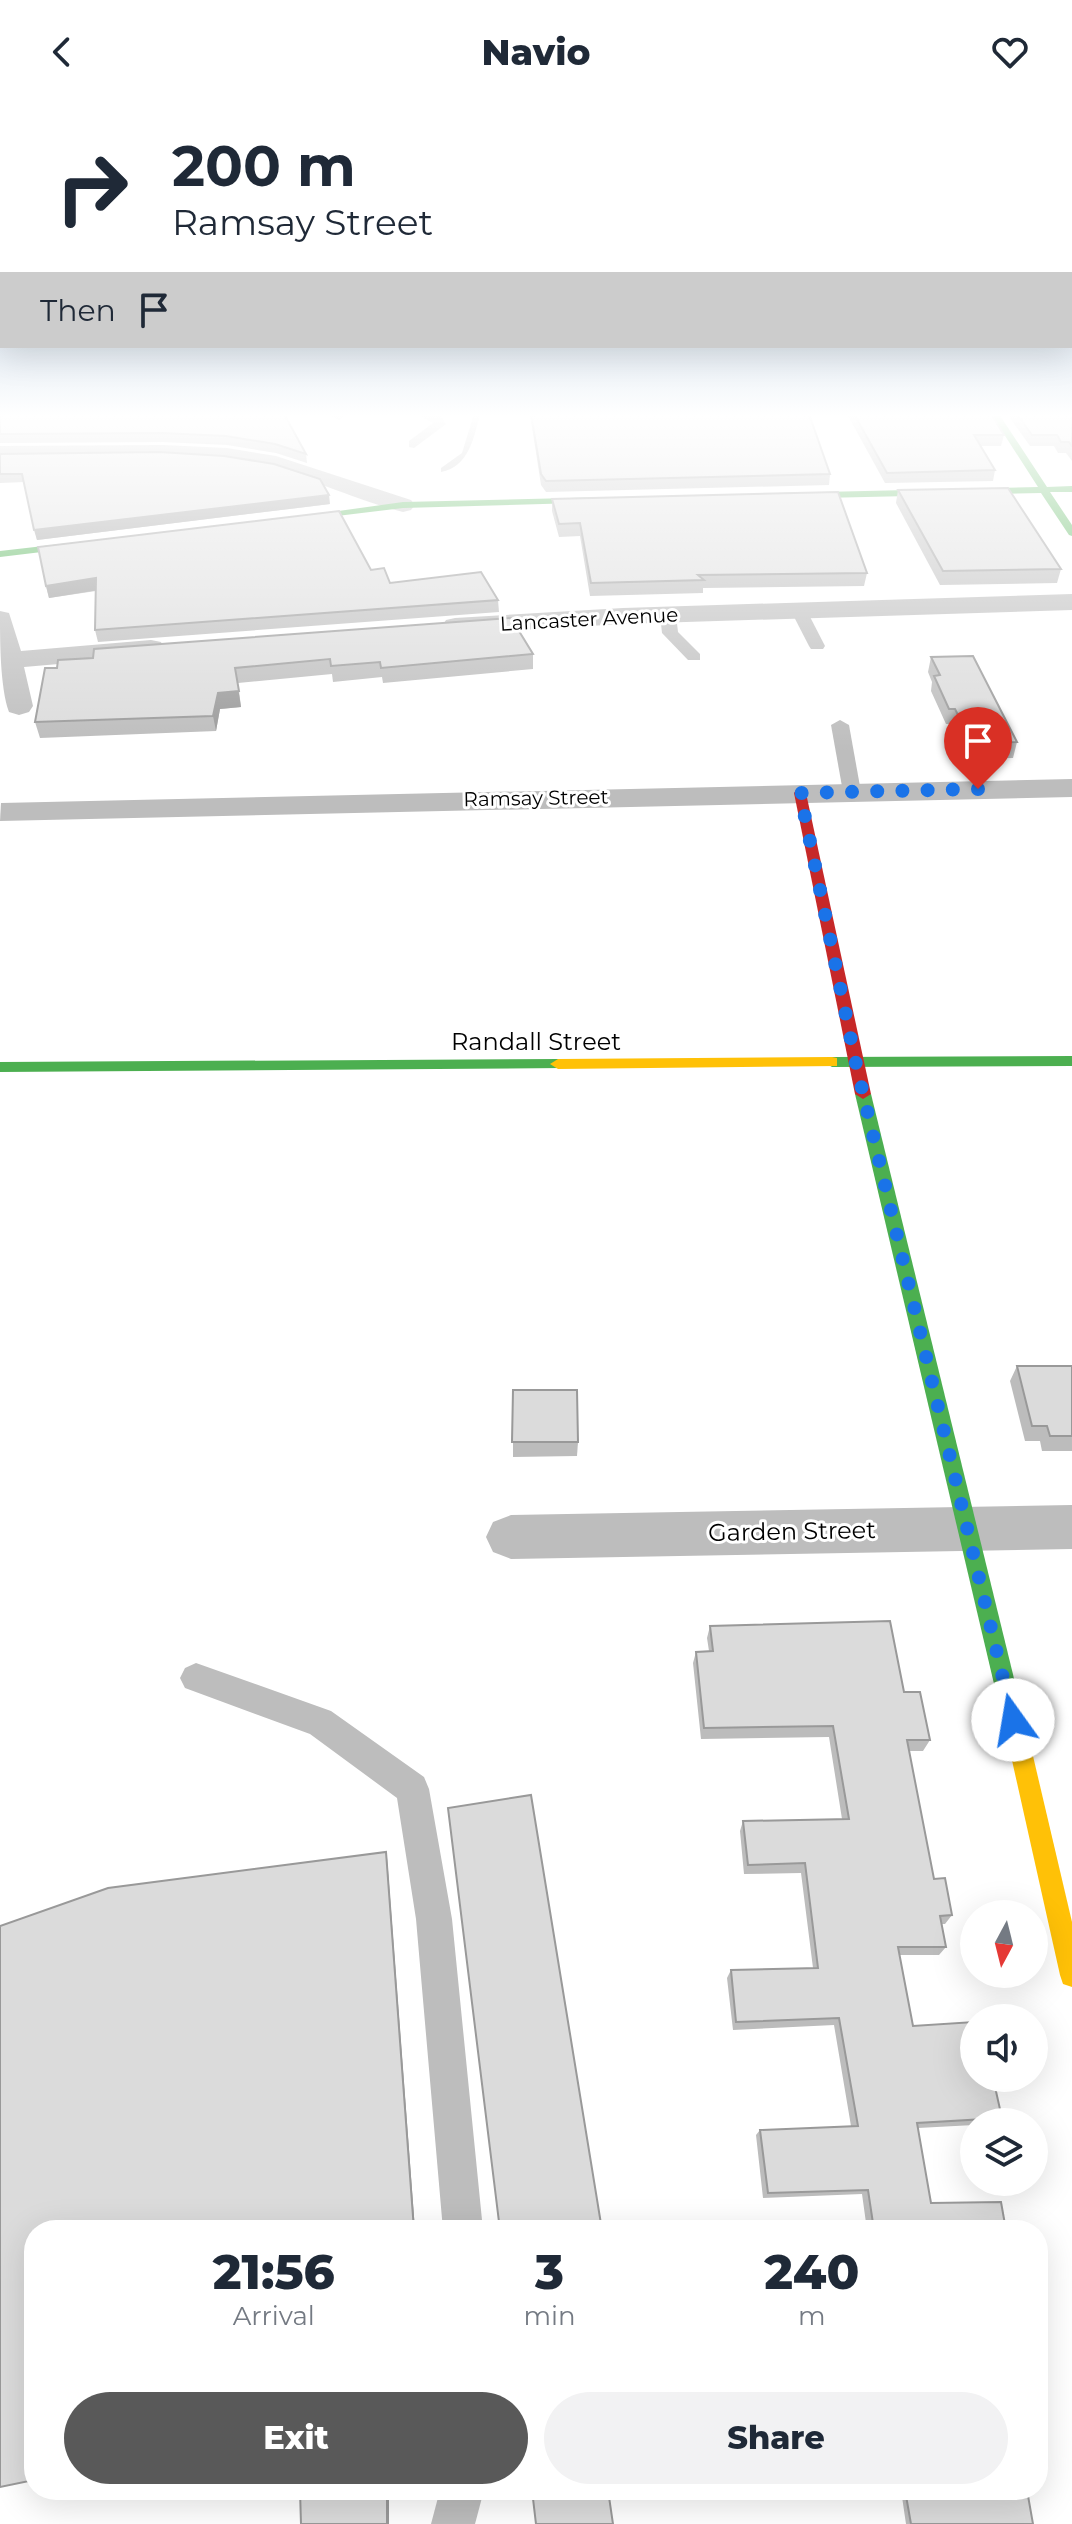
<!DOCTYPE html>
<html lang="en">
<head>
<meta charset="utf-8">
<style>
  body { margin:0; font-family:Montserrat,sans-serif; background:#f2f2f3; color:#1f2937; height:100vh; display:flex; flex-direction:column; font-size:30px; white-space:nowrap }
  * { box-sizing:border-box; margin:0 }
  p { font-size:26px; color:#747a83 }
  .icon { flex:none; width:44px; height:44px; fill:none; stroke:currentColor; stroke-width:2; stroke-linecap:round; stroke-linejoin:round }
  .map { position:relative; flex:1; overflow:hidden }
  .details { position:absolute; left:24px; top:2116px; width:1024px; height:280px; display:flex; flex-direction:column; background:#fff; border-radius:32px; box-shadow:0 8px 32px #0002 }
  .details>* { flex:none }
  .banner { position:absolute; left:0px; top:0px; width:1072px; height:244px; box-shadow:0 8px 32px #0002; background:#fff; color:#1f2937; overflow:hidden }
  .needle { width:52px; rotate:187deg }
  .tools { position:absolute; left:960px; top:1796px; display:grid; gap:16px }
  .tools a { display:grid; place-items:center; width:88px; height:88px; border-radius:50%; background:#fff; box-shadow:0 8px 32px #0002; font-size:40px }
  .pin { position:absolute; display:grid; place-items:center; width:68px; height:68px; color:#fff; margin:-82px -34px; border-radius:50% 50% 50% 0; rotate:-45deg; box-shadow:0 0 8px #0007 }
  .pin .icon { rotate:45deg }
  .me { position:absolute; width:88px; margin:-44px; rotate:347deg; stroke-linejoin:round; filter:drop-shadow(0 0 6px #0008) }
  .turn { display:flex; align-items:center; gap:28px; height:168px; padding:0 40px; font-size:36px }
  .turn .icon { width:104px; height:104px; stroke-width:2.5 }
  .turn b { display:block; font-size:56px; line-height:68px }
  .then { display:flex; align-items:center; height:76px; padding:0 40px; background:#0003; gap:16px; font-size:30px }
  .eta { display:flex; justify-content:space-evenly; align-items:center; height:136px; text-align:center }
  .eta b { font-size:48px; font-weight:800; line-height:56px }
  .action { display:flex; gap:16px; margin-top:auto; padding:16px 40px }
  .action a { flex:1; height:92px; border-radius:48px; background:#595959; color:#fff; font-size:32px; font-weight:800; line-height:92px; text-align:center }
  .action a+a { background:#f2f2f3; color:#1f2937 }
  header { display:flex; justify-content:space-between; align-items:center; height:104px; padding:0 40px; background:#fff; font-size:36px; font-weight:800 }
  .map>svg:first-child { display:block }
</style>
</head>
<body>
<header><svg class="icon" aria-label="back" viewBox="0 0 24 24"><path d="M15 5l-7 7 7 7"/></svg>Navio<svg class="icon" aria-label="heart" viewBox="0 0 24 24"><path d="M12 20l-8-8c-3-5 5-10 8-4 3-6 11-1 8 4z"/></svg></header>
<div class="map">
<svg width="1072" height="2420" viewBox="0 0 1072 2420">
  <rect width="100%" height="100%" fill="#fff"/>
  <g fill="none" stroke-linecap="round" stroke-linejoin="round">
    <path fill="#bababa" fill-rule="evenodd" d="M474 310H480C474 333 469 363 441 368V364L462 349Z"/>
    <g fill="#bdbdbd" fill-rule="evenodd">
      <path d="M327 310H344L345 312 339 316Z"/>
      <path d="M416 310H439L446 320 414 344 409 343V337L433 319Z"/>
      <path d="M799 502 807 507 825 542 823 545H811L809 542 791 507Z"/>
      <path d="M668 506 676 511 678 528 700 550V556H688L662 529 660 511Z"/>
      <path d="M840 616 849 621 861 688 852 693 843 688 831 621Z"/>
      <path d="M196 1559 331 1607 424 1673 429 1685 452 1815 483 2126H443L416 1815 397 1694 310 1630 185 1584 180 1574 185 1564Z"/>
      <path d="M440 2386H484L475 2420H431Z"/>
    </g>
    <g fill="#bdbdbd" fill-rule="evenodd">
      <path d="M163 341 227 344 276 352 411 396 415 401 411 406 403 408C354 396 307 371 257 362 173 347 85 356 0 356V342Z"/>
      <path d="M1072 490V506L623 520 455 530 446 528 442 522 446 516 455 514 623 504Z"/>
      <path d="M0 507 9 509 21 547 151 536 161 538 164 544 161 550 151 552 24 563 33 602 29 608 19 611 9 608C0 583 0 536 0 507Z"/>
      <path d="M1072 675V693L0 717 1 699Z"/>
      <path d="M1072 1401V1445L511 1455 493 1448 486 1433 493 1418 511 1411Z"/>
    </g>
    <g fill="#4caf50" fill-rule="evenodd">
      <path d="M991 310H999L1047 383 1072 382V388H1050L1072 421V432L1069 431 1041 389 778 395 773 392 778 389 1038 383Z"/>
      <path d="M610 393 613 394V398L403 404 279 419 274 416 403 398Z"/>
      <path d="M96 436 101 439 100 441 0 453V447Z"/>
      <path d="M1072 952V962L832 963 824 958 832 953Z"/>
      <path d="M558 955 566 960 563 964 0 968V958Z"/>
      <path d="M863 985 871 990 1033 1652 1030 1660 1022 1663 1014 1660 1011 1652 855 990Z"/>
    </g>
    <g fill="#ffc107" fill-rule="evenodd">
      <path d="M832 953 837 954V962L558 965 550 960 558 955Z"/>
      <path d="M1022 1641 1030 1644 1033 1652 1072 1818V1883L1063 1880 1060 1871 1011 1652 1014 1644Z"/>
    </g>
    <path fill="#c62828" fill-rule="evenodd" d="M796 686 806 689 871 990 863 995 855 990 794 689Z"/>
  </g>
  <g fill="#bcbcbc">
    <path d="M0 310H284L306 350 307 359 276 349 227 341 163 338 0 339Z"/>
    <path d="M530 310H809L830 370 829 381 546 388 541 381Z"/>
    <path d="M847 310H991L1004 331 1001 342H981L995 366 993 377 885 379Z"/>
    <path d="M1007 310H1072V357L1066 349H1058L1054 342H1030Z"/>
    <path d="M0 350 330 400 37 436 24 378 0 379Z"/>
    <path d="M898 386 1061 465 1057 479 940 481 896 399Z"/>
    <path d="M552 395 867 469 864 482 703 484V489L590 492 580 432 559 433 552 407Z"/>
    <path d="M371 466 390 479 498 496 499 508 98 538 95 526 96 487 49 494 46 482Z"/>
    <path d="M533 550V565L383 579 382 573 333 578 332 570 238 579 241 603 220 605 216 627 40 634 35 618 57 564Z"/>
    <path d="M931 553 1017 638 1013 654 968 655 952 620H946L931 587 932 578 928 568Z"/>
    <path d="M1017 1262H1072V1347H1042L1040 1337H1025L1010 1277Z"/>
    <path d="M513 1286 578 1338 577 1352 513 1353Z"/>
    <path d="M710 1522 904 1588 930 1636 923 1647H909L934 1775 952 1811 945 1820H942L946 1843 939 1851H899L913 1922 1002 2014 996 2018H974V2021L918 2024 931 2099 1006 2126H867L862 2090 763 2094 756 2031 760 2026 851 2022 834 1921 733 1926 727 1874 731 1866 813 1864 801 1769 744 1770 740 1727 743 1717 842 1715 829 1633 701 1635 693 1559 696 1548 709 1547 707 1534Z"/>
    <path d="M901 2386H1027L1033 2420H906Z"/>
  </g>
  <g fill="#999">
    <path d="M329 391 330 400 37 436 34 426Z"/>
    <path d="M96 474 99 486 49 494 46 482Z"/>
    <path d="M235 564 241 603 220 605 216 627 213 612 218 589Z"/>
    <path d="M386 1748 387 1753 415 2126H414Z"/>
    <rect x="387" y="2386" width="2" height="34"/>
  </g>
  <g fill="#dbdbdb" stroke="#999" stroke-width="2">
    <path d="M0 310H284L306 350 275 340 226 332 162 329 0 330Z"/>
    <path d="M531 310H809L830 370 546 377 541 370Z"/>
    <path d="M854 310H991L1004 331H974L995 366 887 369Z"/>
    <path d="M1017 310H1072V342L1069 338H1061L1057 331H1032Z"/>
    <path d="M159 348 224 352 274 360 320 375 329 391 34 426 22 370H0V350Z"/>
    <path d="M1008 384 1061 465 943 467 898 386Z"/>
    <path d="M838 388 867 469 698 471 704 476 591 479 580 419 559 420 552 395Z"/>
    <path d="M339 407 371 466 384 464 390 479 481 468 498 496 95 526 96 474 46 482 38 443Z"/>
    <path d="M511 514 533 550 381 564 380 558 331 562 330 555 235 564 239 587 218 589 213 612 35 618 45 564H57L58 556 93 554 94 545Z"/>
    <path d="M973 552 1017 638 972 639 955 605H949L934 572 940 571 931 553Z"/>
    <path d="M1017 1262H1072V1332H1050L1047 1322H1032Z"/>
    <path d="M513 1286H577L578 1338H512Z"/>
    <path d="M890 1517 904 1588H920L930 1636H907L934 1775 945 1774 952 1811 940 1812 946 1843H898L913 1922 974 1918V1974H993L1002 2014 917 2019 931 2099 1001 2098 1006 2126H874L868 2086 768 2089 760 2026 858 2022 839 1914 736 1918 731 1866 818 1864 805 1759 748 1761 743 1717 849 1715 833 1622 704 1624 696 1548 713 1547 710 1522Z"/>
    <path d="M531 1691 602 2126H500L448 1704Z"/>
    <path d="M386 1748 414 2126H34V2376L0 2383V1822L108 1784Z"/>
    <path d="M300 2386H387V2420H301Z"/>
    <path d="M532 2386H608L613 2420H536Z"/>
    <path d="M905 2386H1027L1033 2420H911Z"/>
  </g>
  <linearGradient id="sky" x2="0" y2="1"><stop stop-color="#95b6d6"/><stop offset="0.48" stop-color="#fff"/><stop offset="1" stop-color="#fff" stop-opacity="0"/></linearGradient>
  <rect width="1072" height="649" fill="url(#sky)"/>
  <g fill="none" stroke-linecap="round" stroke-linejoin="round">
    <path stroke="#1a73e8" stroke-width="14" stroke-dasharray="0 25.2" d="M978 685 800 689 856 960 1013 1616"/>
  </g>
  <g text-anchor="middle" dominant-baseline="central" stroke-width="6" stroke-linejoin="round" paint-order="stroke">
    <g font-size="20" fill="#000" stroke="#fff">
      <text transform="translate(589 515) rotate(-3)">Lancaster Avenue</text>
      <text transform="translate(536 694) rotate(-1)">Ramsay Street</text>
    </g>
    <g font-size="24" fill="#000" stroke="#fff">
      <text x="536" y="937">Randall Street</text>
      <text transform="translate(792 1427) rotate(-1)">Garden Street</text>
    </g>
  </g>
</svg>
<div class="tools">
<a><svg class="needle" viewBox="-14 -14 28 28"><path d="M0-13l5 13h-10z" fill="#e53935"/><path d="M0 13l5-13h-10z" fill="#747a83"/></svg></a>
<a><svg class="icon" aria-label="sound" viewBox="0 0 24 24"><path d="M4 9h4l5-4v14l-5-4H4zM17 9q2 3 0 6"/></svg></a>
<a><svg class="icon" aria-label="layers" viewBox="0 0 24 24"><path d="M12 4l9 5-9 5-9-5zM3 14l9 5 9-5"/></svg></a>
</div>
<div class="pin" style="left:978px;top:685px;background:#d93025"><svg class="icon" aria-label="arrive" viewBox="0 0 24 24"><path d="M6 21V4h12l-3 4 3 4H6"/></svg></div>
<svg class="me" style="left:1013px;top:1616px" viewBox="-20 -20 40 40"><circle r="19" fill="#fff"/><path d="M0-13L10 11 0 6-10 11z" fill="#1a73e8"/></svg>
<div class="banner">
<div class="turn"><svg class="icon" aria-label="right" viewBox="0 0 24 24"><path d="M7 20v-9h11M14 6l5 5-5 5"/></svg><div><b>200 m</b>Ramsay Street</div></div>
<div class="then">Then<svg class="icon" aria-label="arrive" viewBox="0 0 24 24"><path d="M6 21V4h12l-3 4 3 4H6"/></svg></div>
</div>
<section class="details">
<div class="eta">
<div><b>21:56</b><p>Arrival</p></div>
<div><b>3</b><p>min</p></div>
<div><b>240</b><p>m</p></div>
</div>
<div class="action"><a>Exit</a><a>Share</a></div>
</section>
</div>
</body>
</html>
